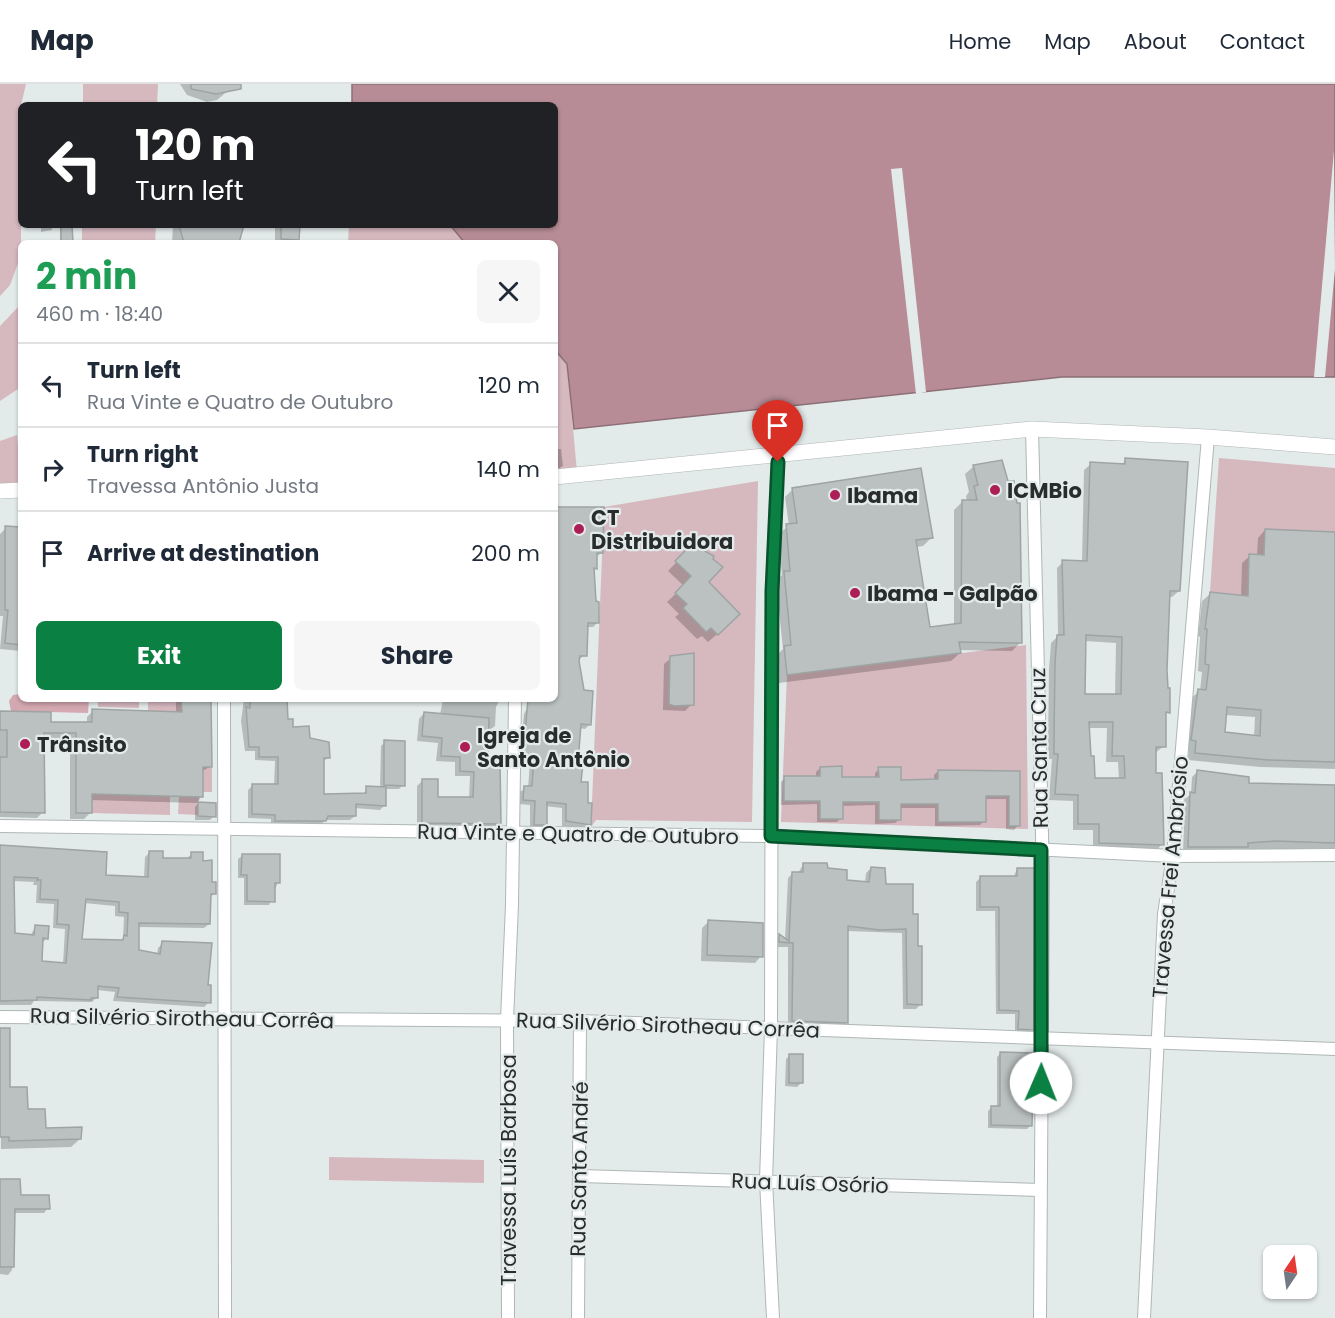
<!DOCTYPE html>
<html lang="en">
<head>
<meta charset="utf-8">
<style>
  body { margin:0; font-family:Poppins,sans-serif; background:#f6f6f7; color:#1f2937; height:100vh; display:flex; flex-direction:column; font-size:22px; white-space:nowrap }
  * { box-sizing:border-box; margin:0 }
  p { font-size:20px; color:#747a83 }
  .icon { flex:none; width:33px; height:33px; fill:none; stroke:currentColor; stroke-width:2; stroke-linecap:round; stroke-linejoin:round }
  .map { position:relative; flex:1; overflow:hidden }
  .sheet { position:absolute; left:18px; top:156px; width:540px; height:462px; display:flex; flex-direction:column; background:#fff; border-radius:9px; box-shadow:0 2px 4px #0004 }
  .sheet>* { flex:none }
  .banner { position:absolute; left:18px; top:18px; width:540px; height:126px; border-radius:9px; box-shadow:0 2px 4px #0004; background:#202124; color:#fff; overflow:hidden }
  .needle { width:39px; rotate:13deg }
  .fabs { position:absolute; left:1263px; top:1161px; display:grid; gap:12px }
  .fabs a { display:grid; place-items:center; width:54px; height:54px; border-radius:9px; background:#fff; box-shadow:0 2px 4px #0004; font-size:30px }
  .pin { position:absolute; display:grid; place-items:center; width:51px; height:51px; color:#fff; margin:-62px -26px; border-radius:50% 50% 50% 0; rotate:-45deg; box-shadow:0 0 6px #0007 }
  .pin .icon { rotate:45deg }
  .me { position:absolute; width:66px; margin:-33px; rotate:1deg; stroke-linejoin:round; filter:drop-shadow(0 0 4px #0008) }
  .turn { display:flex; align-items:center; gap:21px; height:126px; padding:0 18px; font-size:27px }
  .turn .icon { width:78px; height:78px; stroke-width:2.5 }
  .turn b { display:block; font-size:42px; line-height:51px }
  .round { display:grid; place-items:center; flex:none; width:63px; height:63px; border-radius:9px; background:#f6f6f7 }
  .summary { display:flex; align-items:center; justify-content:space-between; height:102px; padding:0 18px }
  h1 { font-size:36px; font-weight:700; line-height:45px; color:#1e9e55 }
  .button { display:flex; gap:12px; margin-top:auto; padding:12px 18px }
  .button a { flex:1; height:69px; border-radius:9px; background:#0b8043; color:#fff; font-size:24px; font-weight:700; line-height:69px; text-align:center }
  .button a+a { background:#f6f6f7; color:#1f2937 }
  ul { padding:0; list-style:none }
  li { display:flex; align-items:center; gap:18px; height:84px; padding:0 18px; border-top:2px solid #e0e1e3 }
  li div { flex:1 }
  li b { display:block; font-size:22px }
  li em { font-style:normal }
  header { display:flex; align-items:center; gap:36px; box-sizing:border-box; height:84px; padding:0 30px; background:#fff; border-bottom:2px solid #e0e1e3 }
  header strong { font-size:28px }
  nav { display:flex; gap:33px; margin-inline-start:auto; font-size:21px }
  .map>svg:first-child { display:block }
</style>
</head>
<body>
<header>
<strong>Map</strong>
<nav><a>Home</a><a>Map</a><a>About</a><a>Contact</a></nav>
</header>
<div class="map">
<svg width="1335" height="1234" viewBox="0 0 1335 1234">
  <rect width="100%" height="100%" fill="#e3eaea"/>
  <g fill="#d6b8bf">
    <path d="M0 0H26L21 21V171L10 201 0 212Z"/>
    <path d="M83 0H158L157 21H83Z"/>
    <path d="M82 141H156L155 159H82Z"/>
    <path d="M349 141H450L465 159H348Z"/>
    <path d="M21 220V303L0 317V242Z"/>
    <path d="M555 266 567 280 577 388H555Z"/>
    <path d="M17 351 21 401H0V357Z"/>
    <path d="M1219 374 1335 384V448L1265 445 1264 471H1249L1248 494 1261 514 1210 508Z"/>
    <path d="M758 397 752 738 596 736 591 743 604 423Z"/>
    <path d="M1026 561 1028 745 781 738 787 591Z"/>
    <path d="M98 615H139V624L98 623Z"/>
    <path d="M148 615H181L182 628 148 627Z"/>
    <path d="M179 682 212 683V708H203Z"/>
    <path d="M92 710 170 712V731L92 729Z"/>
    <path d="M179 713H199L198 731 178 730Z"/>
    <path d="M329 1073 484 1076V1099L329 1096Z"/>
  </g>
  <path fill="#d4a8b1" d="M21 610V615H89L88 629 11 627 9 617 13 611Z"/>
  <path fill="#b78c96" stroke="#8c6f76" stroke-width="1.5" d="M352 0H1335V293H1062L574 345 567 280 555 266V159H465L450 141H555V21H352Z"/>
  <g fill="#e3eaea">
    <path d="M1334 66 1335 185 1325 293H1314Z"/>
    <path d="M902 84 926 308 916 310 891 85Z"/>
  </g>
  <g fill="#0003" fill-rule="evenodd">
    <path d="M180 0H236L217 16 207 18 187 11Z"/>
    <path d="M41 141H52V146L41 148Z"/>
    <path d="M60 141H71L70 159H60Z"/>
    <path d="M173 141H242L237 159H172Z"/>
    <path d="M275 141H298V155L294 159H275Z"/>
    <path d="M555 365H561L563 382 555 386Z"/>
    <path d="M1126 376 1179 507 1172 513H1168L1166 586 1168 628 1165 631 1164 662 1155 669 1154 690 1162 760 1156 767 1093 765V746H1073V717L1049 716 1052 675H1049L1048 662 1049 586 1051 559 1058 552 1057 484 1063 478 1082 479 1084 386 1091 380 1121 381ZM1085 557 1116 559 1115 612H1084ZM1088 644H1107L1106 678H1118L1119 696 1094 695Z"/>
    <path d="M974 382 1016 421 1021 558 1012 567 959 566 960 569 951 577 779 599 776 572 783 565 776 497 782 491 778 450 789 442 785 413 793 405 932 453 923 462 916 463 929 544 954 541V426L963 417H967L966 412 969 408 965 390Z"/>
    <path d="M555 425 602 469 595 473 596 484 593 487 598 538 593 543H587L585 571 578 576 590 640 585 645 579 644 577 680 590 741 585 745 562 742V724L545 722V740L540 745H530V721L519 720V708L528 704 530 678 519 677 524 630 532 615H555Z"/>
    <path d="M6 444H21V567L0 565 3 532H0V450Z"/>
    <path d="M1265 446 1335 450V685L1260 683 1188 676 1189 664 1184 663 1191 614 1200 607 1202 588 1198 587 1200 553 1198 552 1202 517 1210 510 1241 513 1242 479 1250 472H1257L1258 454ZM1225 631 1255 633 1254 653 1223 649Z"/>
    <path d="M692 462 707 498 730 539 708 558 702 552 697 555 675 533 679 530 667 518 684 502 668 487Z"/>
    <path d="M671 574 692 620 685 627 663 626 664 580Z"/>
    <path d="M176 615H210L211 682 201 688V713L197 719 90 716V729L84 735H70V654H42L43 728 37 734 0 733V628L50 639H87V633L93 627 176 629Z"/>
    <path d="M244 615H326L286 617 287 636 292 644 328 674 322 678 323 711H363L367 704H380L381 662 385 658 403 701 399 705H385V721L380 726 354 724 355 732 350 736H325L321 741 271 740V735L248 734V706L253 701 274 702 275 677 255 676V667H245L241 637Z"/>
    <path d="M443 615H500L496 623 495 642 488 647 487 676 500 740 494 745 417 744V702L423 696 437 714 469 715 470 692H455V678L436 677 438 659 417 657 419 635 424 629 440 631Z"/>
    <path d="M820 684 841 695H875V689L879 685 900 697H934V691L938 687 1019 688 1018 741 1014 746 1006 745V715H984V737L980 741 935 742V724H899L900 735 895 739 875 740V721L841 722V734L837 738H817V720L781 721V698L785 694H816V688Z"/>
    <path d="M1197 688 1247 701 1335 702V764L1183 768 1185 715 1191 710 1192 693Z"/>
    <path d="M199 719 214 732 210 736H195V723Z"/>
    <path d="M0 762 105 792 144 794 145 773 150 768 161 776 187 774 192 770 202 778 215 809 209 814V840L204 844 138 843V867L157 871 158 864 163 859 206 903 209 918 204 923 113 917 115 908 97 906 96 914 92 918 34 917 31 921H0ZM13 797 34 798 33 801H37L36 819 54 820 53 844 65 845 63 880 41 878 42 859 47 854 36 842 30 852 13 850ZM84 819 115 822V832L124 833 123 854 120 858 81 856Z"/>
    <path d="M242 772 278 798 269 821H244V794H238V775Z"/>
    <path d="M803 781 826 786 845 798 865 799 866 789 871 784 911 831 921 920 916 925H903L902 849 847 847V938L842 943 788 941V863H775V856L780 852 785 856 788 794 793 789H798Z"/>
    <path d="M1017 785 1032 945 1028 949 1015 948V930H996L995 827H976V798L980 794H1013Z"/>
    <path d="M708 838 761 872 755 879 701 877 702 844Z"/>
    <path d="M0 946 8 1005 45 1045 80 1055 71 1063 1 1065Z"/>
    <path d="M1001 969 1031 1041 1027 1045 988 1044V1027L992 1023H997V973Z"/>
    <path d="M790 971 801 999 797 1003 785 1002 786 975Z"/>
    <path d="M0 1097 19 1113 48 1124 44 1129H14L12 1186 8 1191 0 1190Z"/>
  </g>
  <g fill="#bbc1c1" stroke="#9da4a3" stroke-width="1.5" fill-rule="evenodd">
    <path d="M191 0H241V5L216 10 191 5Z"/>
    <path d="M61 141H72L73 158H61Z"/>
    <path d="M179 141H244L239 159H184Z"/>
    <path d="M281 141H300L299 156 281 155Z"/>
    <path d="M1125 374 1188 378 1180 507H1170L1167 586 1168 604H1170V629L1166 628V663H1156V689H1162L1164 761 1099 759V740H1078V711L1055 710 1058 670H1054V655L1055 579 1057 551H1064L1062 476 1087 477 1090 378 1125 380ZM1086 551 1122 553 1121 610H1085ZM1089 638H1113L1112 672H1124L1125 694H1095L1094 672H1091Z"/>
    <path d="M1002 376 1008 397H1014L1017 419H1020L1022 559 959 558 961 569 787 591 784 562 791 561 784 487H790L786 440 797 439 792 404 921 384 933 454 916 456 930 543 961 539 962 416H977L974 402 978 401 973 381Z"/>
    <path d="M555 423H604L603 469H597V485L594 484 596 517 599 518V539H588L587 572H580L579 577 584 606 593 607 591 641 581 640 578 679H583L581 698H588V719H592L591 741 566 737V720L547 718V741H534L535 717 523 716 524 702H532L534 674 523 673 528 615H555Z"/>
    <path d="M5 442 21 443V561L5 559 8 526H5Z"/>
    <path d="M1265 445 1335 448V678L1268 676 1195 669 1196 657 1191 656 1198 605 1206 606 1209 581 1205 580 1207 545H1205L1210 508 1248 512 1249 470 1264 471ZM1227 623 1261 626 1260 652 1225 648Z"/>
    <path d="M692 460 714 472 713 475 723 483 709 498 740 530 718 551 711 544 706 548 683 524 687 520 675 509 691 492 675 477Z"/>
    <path d="M694 569V621L674 622 669 620 670 572Z"/>
    <path d="M181 615H211L212 683H203V713L92 710V729H76V649H44L45 729 0 728V673H7V646H0V627L51 628V638H92V625L182 628Z"/>
    <path d="M250 615H287L288 635H293V643L309 642 310 654 329 658 330 674H324V710L366 709V702L386 703V722L356 720V732H328L326 737H275V731L252 730V700H278V673H259V663H249L246 623 250 624Z"/>
    <path d="M424 628 489 634 488 674 500 675 501 740 422 739V695H438V713H473L474 688 460 687V673L441 672 442 654 422 652Z"/>
    <path d="M384 656 405 657V702L384 701Z"/>
    <path d="M842 682V693H879L878 683H901V696L938 695V686L1020 687V742H1009V712H986V738H938V720H901V736H879V718H843V735H820V717H784V692H820V683Z"/>
    <path d="M1197 686 1249 693V699L1335 701V759L1276 757 1248 759V763H1188L1190 708 1195 709Z"/>
    <path d="M198 718 216 719V733L198 732Z"/>
    <path d="M0 761 107 768 106 791 148 793 149 767H163V774H191V768H203V777L212 776V798H216V810H211L210 840 139 839V866L160 870 162 857 212 859 208 901H211V919L117 913 119 904 98 902V914H91V916L37 913V916L0 917ZM14 793 38 794 37 796H41L40 815 58 816 57 840 69 841 66 879 42 877 43 854 48 855 49 842 35 841 34 851 15 849ZM86 815 119 818V828L128 829 127 852 124 851 123 856 82 855Z"/>
    <path d="M242 770H280V799H275V818L247 817V791H241Z"/>
    <path d="M803 779H827L828 784 847 786V796L869 798 871 783 885 784 886 800H913V830H918V862H922V921L907 920 906 845 880 846 848 842V939L792 937 793 859 779 858V850L789 857 792 788H803Z"/>
    <path d="M1017 784H1035L1034 946 1018 945 1019 927 999 926V823H980V792H1017Z"/>
    <path d="M708 836 763 839V873L707 871Z"/>
    <path d="M0 944H10V1003H27L28 1025H45L46 1044 82 1043 81 1055 9 1057V1053H0Z"/>
    <path d="M1000 968 1034 969 1032 1042 991 1041V1022H1000Z"/>
    <rect x="789" y="970" width="14" height="29"/>
    <path d="M0 1095H20L21 1111H49L50 1125H15L14 1183H0Z"/>
  </g>
  <g fill="none" stroke-linecap="round" stroke-linejoin="round">
    <g stroke="#b0b6b6" stroke-width="14">
      <g id="minor">
        <path d="M1032 345 1043 791 1040 1234"/>
        <path d="M224 615 225 1234"/>
        <path d="M0 742 771 752 1173 772 1335 771"/>
        <path d="M0 933 580 937 1335 965"/>
        <path d="M580 1092 1040 1106"/>
        <path d="M508 1234 507 936 512 821 515 615"/>
        <path d="M578 1234 580 937"/>
        <path d="M773 1234 766 1097 771 944 772 507 778 372"/>
        <path d="M1144 1234 1164 830 1173 772 1208 353"/>
      </g>
    </g>
    <g stroke="#b0b6b6" stroke-width="16">
      <g id="tertiary">
        <path d="M555 393 1032 345 1208 353 1335 363"/>
        <path d="M0 407 21 406"/>
      </g>
    </g>
    <use href="#minor" stroke="#fff" stroke-width="12"/>
    <use href="#tertiary" stroke="#fff" stroke-width="15"/>
  </g>
  <g fill="none" stroke-linecap="round" stroke-linejoin="round">
    <g stroke="#07532c" stroke-width="15">
      <path id="route" d="M778 378 772 507 771 752 1041 766V999"/>
    </g>
    <use href="#route" stroke="#0b8043" stroke-width="10"/>
  </g>
  <g fill="#ad1e57" stroke="#e3eaea" stroke-width="2">
    <circle cx="995" cy="406" r="6"/>
    <circle cx="835" cy="411" r="6"/>
    <circle cx="579" cy="445" r="6"/>
    <circle cx="855" cy="509" r="6"/>
    <circle cx="25" cy="660" r="6"/>
    <circle cx="465" cy="663" r="6"/>
  </g>
  <g text-anchor="middle" dominant-baseline="central" stroke-width="4.5" stroke-linejoin="round" paint-order="stroke">
    <g font-size="21" font-weight="bold" fill="#292c2c" stroke="#e3eaea" text-anchor="start">
      <text x="1007" y="406">ICMBio</text>
      <text x="847" y="411">Ibama</text>
      <text x="591" y="433">CT<tspan x="591" dy="24">Distribuidora</tspan></text>
      <text x="867" y="509">Ibama - Galpão</text>
      <text x="477" y="651">Igreja de<tspan x="477" dy="24">Santo Antônio</tspan></text>
      <text x="37" y="660">Trânsito</text>
    </g>
    <g font-size="21" fill="#292c2c" stroke="#e3eaea">
      <text transform="translate(1039 664) rotate(-91)">Rua Santa Cruz</text>
      <text transform="translate(578 750) rotate(1)">Rua Vinte e Quatro de Outubro</text>
      <text transform="translate(1170 793) rotate(-85)">Travessa Frei Ambrósio</text>
      <text transform="translate(182 934) rotate(1)">Rua Silvério Sirotheau Corrêa</text>
      <text transform="translate(668 941) rotate(2)">Rua Silvério Sirotheau Corrêa</text>
      <text transform="translate(579 1085) rotate(-89)">Rua Santo André</text>
      <text transform="translate(508 1086) rotate(-90)">Travessa Luís Barbosa</text>
      <text transform="translate(810 1099) rotate(2)">Rua Luís Osório</text>
    </g>
  </g>
</svg>
<div class="fabs">
<a><svg class="needle" viewBox="-14 -14 28 28"><path d="M0-13l5 13h-10z" fill="#e53935"/><path d="M0 13l5-13h-10z" fill="#747a83"/></svg></a>
</div>
<div class="pin" style="left:778px;top:378px;background:#d93025"><svg class="icon" aria-label="arrive" viewBox="0 0 24 24"><path d="M6 21V4h12l-3 4 3 4H6"/></svg></div>
<svg class="me" style="left:1041px;top:999px" viewBox="-20 -20 40 40"><circle r="19" fill="#fff"/><path d="M0-13L10 11 0 6-10 11z" fill="#0b8043"/></svg>
<div class="banner">
<div class="turn"><svg class="icon" aria-label="left" viewBox="0 0 24 24"><path d="M17 20v-9H6M10 6l-5 5 5 5"/></svg><div><b>120 m</b>Turn left</div></div>
</div>
<section class="sheet">
<div class="summary"><div><h1>2 min</h1><p>460 m · 18:40</p></div><a class="round"><svg class="icon" aria-label="close" viewBox="0 0 24 24"><path d="M6 6l12 12M18 6L6 18"/></svg></a></div>
<ul>
<li><svg class="icon" aria-label="left" viewBox="0 0 24 24"><path d="M17 20v-9H6M10 6l-5 5 5 5"/></svg><div><b>Turn left</b><p>Rua Vinte e Quatro de Outubro</p></div><em>120 m</em></li>
<li><svg class="icon" aria-label="right" viewBox="0 0 24 24"><path d="M7 20v-9h11M14 6l5 5-5 5"/></svg><div><b>Turn right</b><p>Travessa Antônio Justa</p></div><em>140 m</em></li>
<li><svg class="icon" aria-label="arrive" viewBox="0 0 24 24"><path d="M6 21V4h12l-3 4 3 4H6"/></svg><div><b>Arrive at destination</b></div><em>200 m</em></li>
</ul>
<div class="button"><a>Exit</a><a>Share</a></div>
</section>
</div>
</body>
</html>
